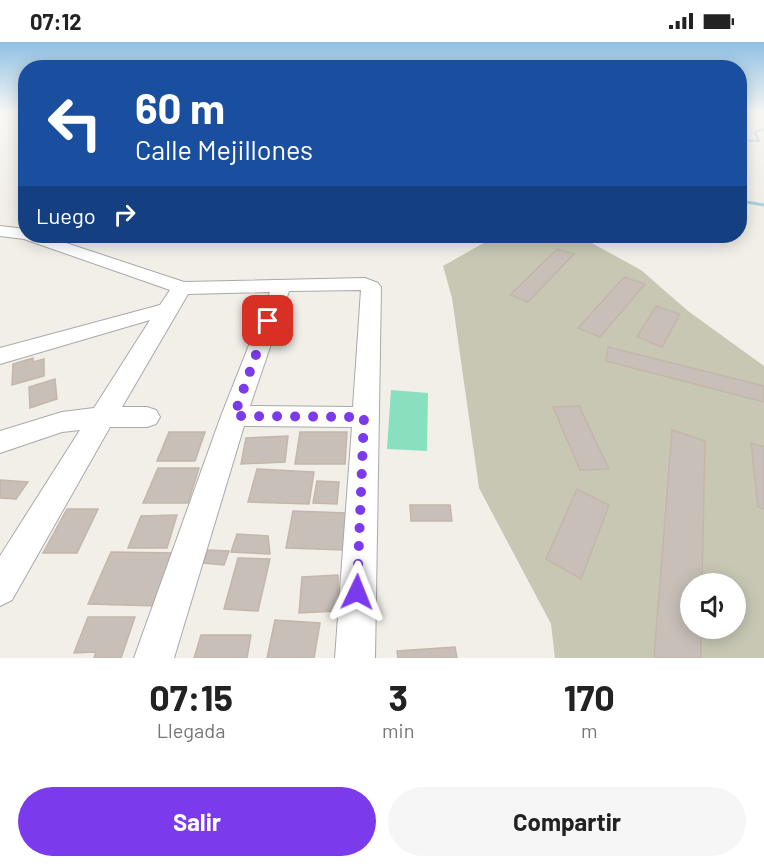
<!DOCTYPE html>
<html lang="es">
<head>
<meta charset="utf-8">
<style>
  body { margin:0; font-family:Barlow,sans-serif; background:#f6f6f6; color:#222; height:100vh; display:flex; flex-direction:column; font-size:22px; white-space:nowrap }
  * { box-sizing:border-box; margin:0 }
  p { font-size:20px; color:#767676 }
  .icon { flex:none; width:33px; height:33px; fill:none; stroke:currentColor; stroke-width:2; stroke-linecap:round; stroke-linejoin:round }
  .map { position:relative; height:616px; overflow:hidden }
  .sheet { display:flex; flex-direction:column; background:#fff; flex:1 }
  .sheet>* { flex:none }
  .banner { position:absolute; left:18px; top:18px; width:729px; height:183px; border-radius:24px; box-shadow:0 3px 15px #0003; background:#1a4fa0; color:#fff; overflow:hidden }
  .fabs { position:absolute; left:680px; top:531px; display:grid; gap:12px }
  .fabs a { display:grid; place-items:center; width:66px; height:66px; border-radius:50%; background:#fff; box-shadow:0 3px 15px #0003; font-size:30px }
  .pin { position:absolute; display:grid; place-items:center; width:51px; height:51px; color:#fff; margin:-26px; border-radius:12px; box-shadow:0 3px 9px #0006 }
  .me { position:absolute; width:66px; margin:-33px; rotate:2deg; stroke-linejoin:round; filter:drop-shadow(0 0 4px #0008) }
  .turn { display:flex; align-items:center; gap:21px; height:126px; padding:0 18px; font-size:27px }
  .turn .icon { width:78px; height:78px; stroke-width:2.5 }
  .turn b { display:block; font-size:42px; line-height:51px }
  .then { display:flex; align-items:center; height:57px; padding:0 18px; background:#0003; gap:12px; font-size:22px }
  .eta { display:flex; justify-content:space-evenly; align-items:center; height:102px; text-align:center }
  .eta b { font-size:36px; font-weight:700; line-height:42px }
  .button { display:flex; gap:12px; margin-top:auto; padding:12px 18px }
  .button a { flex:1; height:69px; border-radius:36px; background:#7c3aed; color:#fff; font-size:24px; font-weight:700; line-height:69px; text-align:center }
  .button a+a { background:#f6f6f6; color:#222 }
  .status { display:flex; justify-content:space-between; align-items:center; height:42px; padding:0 30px; background:#fff; direction:ltr }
  .status svg { height:16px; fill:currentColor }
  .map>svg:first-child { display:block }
</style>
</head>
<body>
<div class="status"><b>07:12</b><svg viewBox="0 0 49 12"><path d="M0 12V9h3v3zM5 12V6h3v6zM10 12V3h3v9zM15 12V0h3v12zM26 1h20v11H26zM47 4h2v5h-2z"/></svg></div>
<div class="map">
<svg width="764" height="616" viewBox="0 0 764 616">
  <rect width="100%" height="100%" fill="#f2efe9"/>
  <path fill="#c7c7b4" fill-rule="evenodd" d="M496 194H579L641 228 688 269 764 324V616H555L551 582 479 446 452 256 443 224ZM690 542H735V586H690Z"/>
  <path fill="#88e0be" d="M391 348 428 351 427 409 387 407Z"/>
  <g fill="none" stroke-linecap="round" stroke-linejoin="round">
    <path stroke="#aad3df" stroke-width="2" d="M740 98 759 99 755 90 764 87"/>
    <path stroke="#aad3df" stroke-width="3" d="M740 159 764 163"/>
  </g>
  <g fill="#c7bfb8" stroke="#c4b6ab" stroke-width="1.5">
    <path d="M557 207 574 212 528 260 510 253Z"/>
    <path d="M624 235 645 242 600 295 578 286Z"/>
    <path d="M656 264 680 272 662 305 637 295Z"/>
    <path d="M608 305 764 344V360L606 319Z"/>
    <path d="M33 316V320L44 317V334L12 343 13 322Z"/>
    <path d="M55 337 57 357 30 366 29 345Z"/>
    <path d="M579 364 609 427 580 428 553 365Z"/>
    <path d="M672 388 705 399 702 542H690V586H701V616H654Z"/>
    <path d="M169 390H205L195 419H157Z"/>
    <path d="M300 390H347L345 422H295Z"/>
    <path d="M288 394 285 420 241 422 246 396Z"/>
    <path d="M751 401 764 405V467L758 465Z"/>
    <path d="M158 426H199L188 461H143Z"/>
    <path d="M257 427 314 430 309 462 248 460Z"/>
    <path d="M0 438 28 440 16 457 0 456Z"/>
    <path d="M317 439 339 440 337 462 313 461Z"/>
    <path d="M577 447 609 463 581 537 546 517Z"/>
    <path d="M410 463H450L452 479H411Z"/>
    <path d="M67 467H98L77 511H43Z"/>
    <path d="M293 469 348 471 345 508 286 506Z"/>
    <path d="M177 473 167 506H128L141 474Z"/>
    <path d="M237 492 268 494 270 512 231 510Z"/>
    <path d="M208 508 229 509 224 523 203 521Z"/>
    <path d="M111 510 177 511 159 564 88 562Z"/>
    <path d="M238 516 270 517 258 569 224 567Z"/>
    <path d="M338 533V569L299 571 302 535Z"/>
    <path d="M88 575H135L121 616H94L96 610 74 611Z"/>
    <path d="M275 578 320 581 314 616H267Z"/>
    <path d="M201 593H251L247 616H194Z"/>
    <path d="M455 605 457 616H398L397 609Z"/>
  </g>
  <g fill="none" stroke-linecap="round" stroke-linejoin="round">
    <g stroke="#a9a9a9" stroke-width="2">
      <path id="minor" d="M0 184 26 187V194H45L184 240 365 236 378 241 381 245 375 616H335L352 385 244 384 174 616H134L221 374 270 250 188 252 122 365H147L156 368 160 375 156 382 147 385H110L12 558 0 564V514L80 388 62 390 0 411V389L62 370 94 366 150 278 0 322V306L160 263 170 248 24 197 0 194ZM361 248 353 365 250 364 289 249Z"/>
    </g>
    <use href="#minor" fill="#fff" fill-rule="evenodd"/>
  </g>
  <linearGradient id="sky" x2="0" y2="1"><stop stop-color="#8fc0e4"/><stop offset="0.45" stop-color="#f9f8f5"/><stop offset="1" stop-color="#f9f8f5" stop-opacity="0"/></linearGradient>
  <rect width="764" height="157" fill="url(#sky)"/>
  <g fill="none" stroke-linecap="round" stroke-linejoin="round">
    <path stroke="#7c3aed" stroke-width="10" stroke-dasharray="0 18" d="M268 279 234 374 364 375 357 550"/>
  </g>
</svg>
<div class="fabs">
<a><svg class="icon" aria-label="sound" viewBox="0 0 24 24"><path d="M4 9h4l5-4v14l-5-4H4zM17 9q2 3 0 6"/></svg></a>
</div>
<div class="pin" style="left:268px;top:279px;background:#d93025"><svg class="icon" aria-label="arrive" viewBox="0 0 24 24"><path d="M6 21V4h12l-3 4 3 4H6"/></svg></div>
<svg class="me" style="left:357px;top:550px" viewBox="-20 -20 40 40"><path d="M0-17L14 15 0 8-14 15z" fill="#7c3aed" stroke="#fff" stroke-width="4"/></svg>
<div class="banner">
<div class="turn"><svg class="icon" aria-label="left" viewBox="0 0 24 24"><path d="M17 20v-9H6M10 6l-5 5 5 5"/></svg><div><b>60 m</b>Calle Mejillones</div></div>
<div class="then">Luego<svg class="icon" aria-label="right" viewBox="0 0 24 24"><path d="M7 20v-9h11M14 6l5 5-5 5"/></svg></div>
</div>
</div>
<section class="sheet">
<div class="eta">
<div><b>07:15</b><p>Llegada</p></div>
<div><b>3</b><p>min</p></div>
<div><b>170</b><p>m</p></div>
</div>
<div class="button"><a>Salir</a><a>Compartir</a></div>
</section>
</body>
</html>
